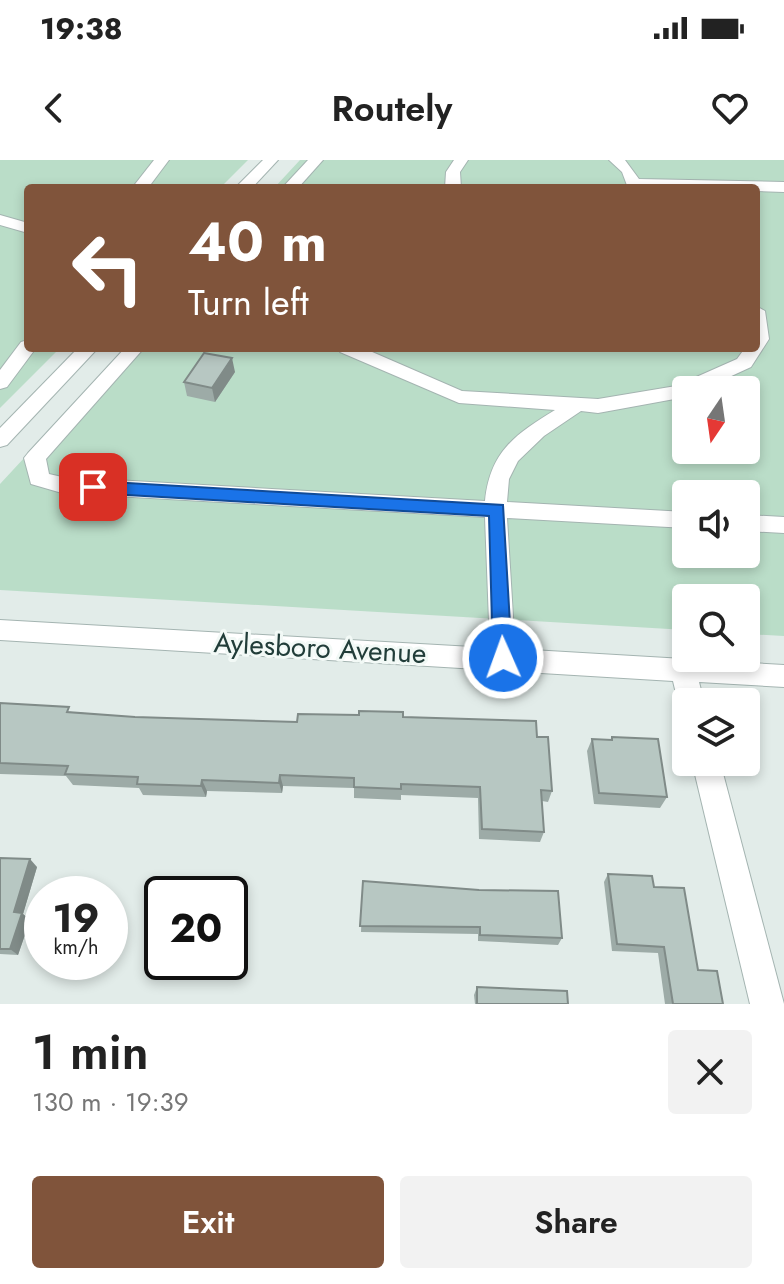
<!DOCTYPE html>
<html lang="en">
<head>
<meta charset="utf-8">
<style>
  body { margin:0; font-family:Jost,sans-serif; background:#f2f2f2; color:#222; height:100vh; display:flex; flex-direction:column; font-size:30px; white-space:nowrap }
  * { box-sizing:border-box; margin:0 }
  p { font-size:26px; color:#767676 }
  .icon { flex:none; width:44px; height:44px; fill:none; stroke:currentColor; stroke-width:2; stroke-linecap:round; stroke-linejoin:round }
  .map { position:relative; height:844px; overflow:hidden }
  .details { display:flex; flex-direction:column; background:#fff; flex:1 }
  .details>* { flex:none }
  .hud { position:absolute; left:24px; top:24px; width:736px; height:168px; border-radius:8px; box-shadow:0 4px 12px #0003; background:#80543b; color:#fff; overflow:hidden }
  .needle { width:52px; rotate:193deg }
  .tools { position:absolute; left:672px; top:216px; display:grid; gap:16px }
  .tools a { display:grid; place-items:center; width:88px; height:88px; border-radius:8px; background:#fff; box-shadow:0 4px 12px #0003; font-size:40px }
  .speed { position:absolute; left:24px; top:716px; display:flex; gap:16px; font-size:40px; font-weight:700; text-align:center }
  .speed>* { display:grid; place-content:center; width:104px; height:104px; border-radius:50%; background:#fff; box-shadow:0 4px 12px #0003; line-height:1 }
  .speed small { font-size:20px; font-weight:400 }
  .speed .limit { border:4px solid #111; border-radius:12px; background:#fff; color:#111 }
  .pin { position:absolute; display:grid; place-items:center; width:68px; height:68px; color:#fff; margin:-34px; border-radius:16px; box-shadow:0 4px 12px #0006 }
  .me { position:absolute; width:88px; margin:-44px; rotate:358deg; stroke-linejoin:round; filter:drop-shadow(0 0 6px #0008) }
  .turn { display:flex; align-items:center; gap:28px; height:168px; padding:0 32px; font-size:36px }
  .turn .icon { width:104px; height:104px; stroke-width:2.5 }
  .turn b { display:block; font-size:56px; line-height:68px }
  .round { display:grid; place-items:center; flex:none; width:84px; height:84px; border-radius:8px; background:#f2f2f2 }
  .summary { display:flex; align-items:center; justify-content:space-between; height:136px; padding:0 32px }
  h1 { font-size:48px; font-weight:600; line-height:60px }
  .cta { display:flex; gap:16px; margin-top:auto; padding:16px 32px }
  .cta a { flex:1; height:92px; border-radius:8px; background:#80543b; color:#fff; font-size:32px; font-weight:600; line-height:92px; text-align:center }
  .cta a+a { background:#f2f2f2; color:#222 }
  .status { display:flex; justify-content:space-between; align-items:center; height:56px; padding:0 40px; background:#fff; direction:ltr }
  .status svg { height:22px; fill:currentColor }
  header { display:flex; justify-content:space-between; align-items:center; height:104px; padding:0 32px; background:#fff; font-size:36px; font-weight:600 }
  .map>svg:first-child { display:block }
</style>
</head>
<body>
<div class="status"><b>19:38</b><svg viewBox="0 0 49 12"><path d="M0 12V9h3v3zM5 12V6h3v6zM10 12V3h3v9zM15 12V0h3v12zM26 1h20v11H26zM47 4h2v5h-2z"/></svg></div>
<header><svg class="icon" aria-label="back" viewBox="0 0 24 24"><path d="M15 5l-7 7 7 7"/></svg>Routely<svg class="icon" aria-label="heart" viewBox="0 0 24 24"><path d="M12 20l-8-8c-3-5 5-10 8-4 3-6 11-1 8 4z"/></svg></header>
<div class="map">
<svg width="784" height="844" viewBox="0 0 784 844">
  <rect width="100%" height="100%" fill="#e2ece9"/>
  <g fill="#baddc8" fill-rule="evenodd">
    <path d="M0 0H248L220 28H28V188H60L0 248Z"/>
    <path d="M300 0H784V476L746 474V438H686V470L0 430V324L126 188H756V28H274ZM686 230H746V290H686ZM686 334H746V394H686Z"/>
  </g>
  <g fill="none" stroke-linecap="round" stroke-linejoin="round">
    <g stroke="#a4b4b1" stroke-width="2">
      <g id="minor">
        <path d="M154 0H169L148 28H132Z"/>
        <path d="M263 0H278L252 28H235Z"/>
        <path d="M308 0H323L298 28H282Z"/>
        <path d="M454 0H468L460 12 461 28H445L446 12Z"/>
        <path d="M609 0H625L639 19 784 22V32L756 31V28H628L622 12Z"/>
        <path d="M0 55 28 63V73L0 65Z"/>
        <path d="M756 146 765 151 769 179 751 207 701 230H686V237L680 238 598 253 581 251 544 276 518 301 509 319 507 342 686 352V368L507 358 515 489 784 505V527L699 522 704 542H686V552L678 542 673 521 0 480V460L490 488 485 357 62 333 31 324 24 298 28 293 125 188H144L46 299 49 314 62 317 485 341C490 291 516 274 555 250L459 243 340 192 338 188H363L462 231 598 239 676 226 737 199 745 188H756Z"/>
        <path d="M28 180V188H36L7 227 0 229V210L21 182Z"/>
        <path d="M78 188H98L7 285 0 287V268Z"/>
        <path d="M746 355 784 357V373L746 371Z"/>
        <path d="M692 602H720L784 844H750Z"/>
      </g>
    </g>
    <use href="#minor" fill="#fff" fill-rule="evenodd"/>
  </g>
  <g fill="#9daba7">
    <path d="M235 212 215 242 187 236 184 222Z"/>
    <path d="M0 543 72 552 135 557 297 562 403 557 537 577 552 631 548 642 542 641 544 672 540 682 479 679 478 638 401 635V640L354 638V628L283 626 282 633 207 631 206 637 143 635 139 628 73 625 66 616 0 614Z"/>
    <path d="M612 577 667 637 660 648 594 644 587 591 592 579 610 580Z"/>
    <path d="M0 698 37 707 23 754 30 760 18 795 0 794Z"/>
    <path d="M608 714 654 727 698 810 723 844H665L658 793 612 791 604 722Z"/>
    <path d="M363 721 562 778 558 785 478 781V774L361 772Z"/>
    <path d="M477 827 568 844H475L474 835Z"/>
  </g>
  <g fill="#808b88">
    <path d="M232 198 235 212 215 242 212 228Z"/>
    <path d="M280 615 283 626 282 633 279 623Z"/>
    <path d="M202 620 207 631 206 637 201 626Z"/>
    <path d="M30 699 37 707 23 754 30 760 18 795 10 789 14 752Z"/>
  </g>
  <g fill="#b7c7c2" stroke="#808b88" stroke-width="2">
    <path d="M204 193 232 198 212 228 184 222Z"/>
    <path d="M0 543 69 547 67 552 135 557 297 562 298 554 359 555V551L403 552V557L536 561 537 577H548L552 631 541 630 544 672 482 669 480 627 401 624V629L354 627V618L280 615 279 623 202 620 201 626 137 624 138 617 65 614 68 606 0 603Z"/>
    <path d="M612 577 658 579 667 637 599 633 592 579 612 580Z"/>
    <path d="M0 698 30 699 14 752 22 753 10 789H0Z"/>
    <path d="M608 714 652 716 654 727 684 728 698 810 717 811 723 844H673L664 787 617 784Z"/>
    <path d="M363 721 479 730 558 731 562 778 480 775V767L360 766Z"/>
    <path d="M477 827 567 831 568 844H477Z"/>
  </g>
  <path fill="#1a73e8" stroke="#114b97" stroke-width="2" d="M93 321 503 345 512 498 509 504 503 506 496 504 493 498 489 356 93 333 85 327Z"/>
  <g text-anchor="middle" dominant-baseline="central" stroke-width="6" stroke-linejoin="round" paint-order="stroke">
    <g font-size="28" fill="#213d39" stroke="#f2f9f6">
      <text transform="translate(320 488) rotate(3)">Aylesboro Avenue</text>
    </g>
  </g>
</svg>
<div class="tools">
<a><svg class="needle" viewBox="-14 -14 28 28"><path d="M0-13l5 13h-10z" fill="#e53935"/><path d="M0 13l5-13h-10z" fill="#767676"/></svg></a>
<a><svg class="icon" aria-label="sound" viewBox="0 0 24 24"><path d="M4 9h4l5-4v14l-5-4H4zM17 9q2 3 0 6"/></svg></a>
<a><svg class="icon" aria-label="search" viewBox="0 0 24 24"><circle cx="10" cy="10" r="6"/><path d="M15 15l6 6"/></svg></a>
<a><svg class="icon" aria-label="layers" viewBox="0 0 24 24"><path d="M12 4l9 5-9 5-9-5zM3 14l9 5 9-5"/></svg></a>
</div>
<div class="speed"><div>19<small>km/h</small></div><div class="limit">20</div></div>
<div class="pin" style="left:93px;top:327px;background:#d93025"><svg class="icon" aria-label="arrive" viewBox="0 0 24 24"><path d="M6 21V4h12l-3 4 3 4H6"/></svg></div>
<svg class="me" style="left:503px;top:498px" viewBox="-20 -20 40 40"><circle r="17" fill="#1a73e8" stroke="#fff" stroke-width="3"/><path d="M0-11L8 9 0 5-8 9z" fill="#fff"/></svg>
<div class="hud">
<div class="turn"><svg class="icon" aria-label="left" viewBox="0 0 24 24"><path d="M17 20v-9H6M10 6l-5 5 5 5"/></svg><div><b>40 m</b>Turn left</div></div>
</div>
</div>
<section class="details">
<div class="summary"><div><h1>1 min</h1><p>130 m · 19:39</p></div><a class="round"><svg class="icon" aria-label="close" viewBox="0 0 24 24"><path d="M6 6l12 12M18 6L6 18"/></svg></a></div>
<div class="cta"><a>Exit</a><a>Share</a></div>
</section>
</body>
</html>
